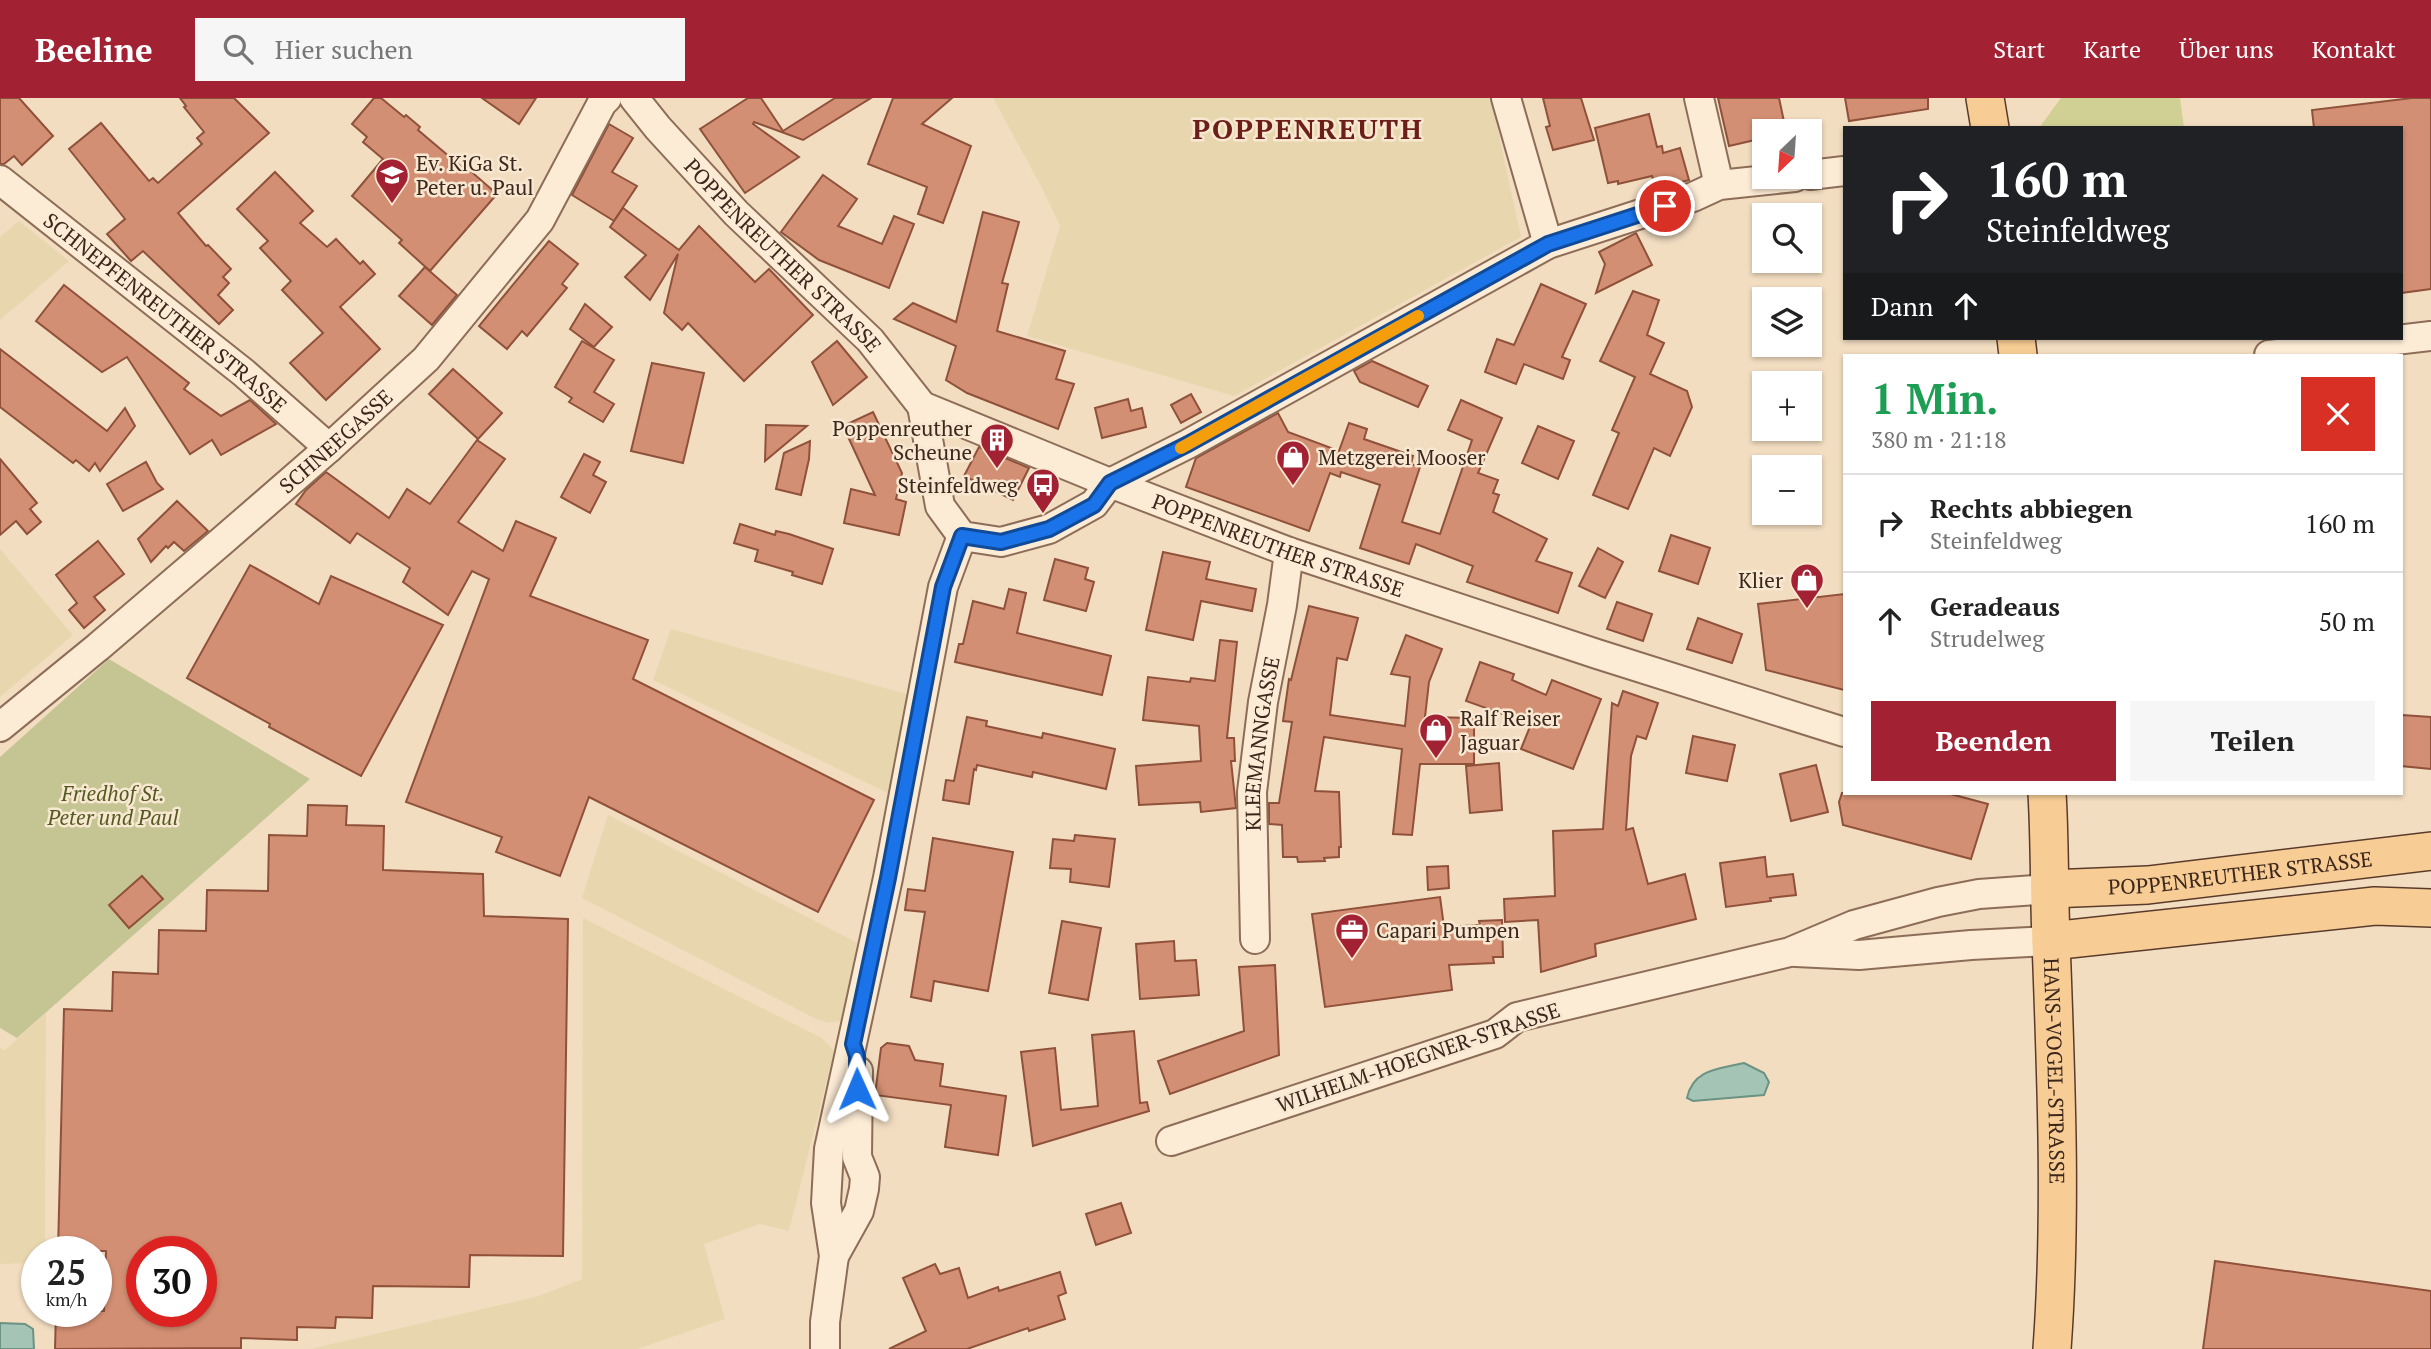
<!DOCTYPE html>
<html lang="de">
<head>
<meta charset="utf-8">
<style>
  body { margin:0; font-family:"PT Serif",serif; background:#f6f6f6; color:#222; height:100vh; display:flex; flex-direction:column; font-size:26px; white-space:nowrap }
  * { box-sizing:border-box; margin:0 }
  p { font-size:23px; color:#767676 }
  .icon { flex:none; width:38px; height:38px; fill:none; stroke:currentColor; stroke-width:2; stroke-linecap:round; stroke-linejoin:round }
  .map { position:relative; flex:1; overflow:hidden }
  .panel { position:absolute; left:1843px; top:256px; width:560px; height:441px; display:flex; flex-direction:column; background:#fff; border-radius:0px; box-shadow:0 2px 5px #0004 }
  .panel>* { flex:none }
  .guide { position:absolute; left:1843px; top:28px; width:560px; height:214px; border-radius:0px; box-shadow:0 2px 5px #0004; background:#202124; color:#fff; overflow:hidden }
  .needle { width:46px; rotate:205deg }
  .buttons { position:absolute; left:1752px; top:21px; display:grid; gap:14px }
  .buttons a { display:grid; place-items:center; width:70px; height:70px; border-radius:0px; background:#fff; box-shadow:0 2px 5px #0004; font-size:35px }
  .speed { position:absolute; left:21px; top:1138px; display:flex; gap:14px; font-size:35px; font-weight:700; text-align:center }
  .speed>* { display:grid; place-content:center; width:91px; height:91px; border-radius:50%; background:#fff; box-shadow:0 2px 5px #0004; line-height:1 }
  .speed small { font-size:18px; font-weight:400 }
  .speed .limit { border:10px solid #d22; background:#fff; color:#111 }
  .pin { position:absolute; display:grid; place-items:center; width:60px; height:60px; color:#fff; margin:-30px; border:4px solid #fff; border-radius:50%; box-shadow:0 2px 7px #0007 }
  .me { position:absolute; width:77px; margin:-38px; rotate:359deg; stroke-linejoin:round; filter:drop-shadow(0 0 5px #0008) }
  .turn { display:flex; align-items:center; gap:24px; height:147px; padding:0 28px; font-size:32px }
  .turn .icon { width:91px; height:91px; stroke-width:2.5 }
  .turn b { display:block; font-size:49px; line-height:60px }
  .then { display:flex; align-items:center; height:66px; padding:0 28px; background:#0003; gap:14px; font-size:26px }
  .round { display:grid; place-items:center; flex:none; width:74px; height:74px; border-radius:0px; background:#f6f6f6 }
  .overview { display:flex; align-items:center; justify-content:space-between; height:119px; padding:0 28px }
  h1 { font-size:42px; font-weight:800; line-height:52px; color:#1e9e55 }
  .primary-button { display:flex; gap:14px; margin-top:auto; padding:14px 28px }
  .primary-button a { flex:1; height:80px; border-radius:0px; background:#a22133; color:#fff; font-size:28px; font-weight:800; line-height:80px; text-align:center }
  .primary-button a+a { background:#f6f6f6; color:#222 }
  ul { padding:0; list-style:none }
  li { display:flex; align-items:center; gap:21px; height:98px; padding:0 28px; border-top:2px solid #e0e0e0 }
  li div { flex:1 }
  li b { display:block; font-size:26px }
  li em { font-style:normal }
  header { display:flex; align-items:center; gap:42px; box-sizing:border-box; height:98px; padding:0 35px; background:#a22133; color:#fff }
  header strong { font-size:33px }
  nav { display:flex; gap:38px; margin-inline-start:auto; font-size:24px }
  .search { width:490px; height:63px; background:#f6f6f6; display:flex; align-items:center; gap:18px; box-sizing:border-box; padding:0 24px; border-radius:0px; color:#767676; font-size:26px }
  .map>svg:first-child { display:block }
</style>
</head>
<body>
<header>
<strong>Beeline</strong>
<div class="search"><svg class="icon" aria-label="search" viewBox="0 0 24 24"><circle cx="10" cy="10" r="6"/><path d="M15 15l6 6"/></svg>Hier suchen</div>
<nav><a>Start</a><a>Karte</a><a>Über uns</a><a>Kontakt</a></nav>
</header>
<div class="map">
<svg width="2431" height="1251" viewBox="0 0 2431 1251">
  <rect width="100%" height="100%" fill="#f2ddc1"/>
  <g fill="#e8d7ae">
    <path d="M993 0H1491L1521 139 1234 298 1027 238 1060 128 1043 92Z"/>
    <path d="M19 123 69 163 0 222V139Z"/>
    <path d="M0 451 73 537 0 599Z"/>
    <path d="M671 531 910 597 890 696 653 582Z"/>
    <path d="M608 717 860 846 846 917 840 923 828 925 816 921 582 800Z"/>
    <path d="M583 820 822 940 834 953 789 1133 760 1126 704 1146 725 1221 637 1251H310L539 1198 582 1181Z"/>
    <path d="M46 915 45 1153H37V1165L0 1166V950L5 952Z"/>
  </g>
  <path fill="#d1d094" d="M2061 0H2180L2184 30H2039Z"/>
  <path fill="#c5c594" d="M109 561 310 681 17 940 0 930V659Z"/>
  <g fill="#a4c4b6" stroke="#6a9383" stroke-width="2">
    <path d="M1744 965 1764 975 1769 984 1764 997 1693 1003 1687 1000C1693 971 1719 971 1744 965Z"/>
    <path d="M0 1225 25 1226 33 1231 34 1251H0Z"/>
  </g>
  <g fill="#d38f73" stroke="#8f513a" stroke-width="2" fill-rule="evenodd">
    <path d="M0 0H19L53 38 22 67 14 58 4 66H0Z"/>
    <path d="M180 0H234L269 35 178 115 206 148 208 147 231 171 223 179 229 185 218 197 233 212 219 226 143 153 131 163 107 136 125 121 69 51 101 25 149 83 153 80 158 85 202 46 197 40 204 34 184 9 186 8Z"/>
    <path d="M374 0H381L404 19 406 17 420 29 418 32 464 71 466 69 497 96 430 173 399 145 402 142 352 98 383 61 363 44 367 39 352 26Z"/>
    <path d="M482 0H536L519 26Z"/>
    <path d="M748 0H761L783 33 835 0H871L803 42 754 24 753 26 799 59 745 95 700 31Z"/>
    <path d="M893 0H952L922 26 971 48 943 125 918 116 927 89 868 66Z"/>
    <path d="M1543 0H1581L1594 42 1553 52 1546 29 1550 28Z"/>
    <path d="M1718 0H1779L1786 33H1764V40L1729 48Z"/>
    <path d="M1845 0H1928V11L1849 23Z"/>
    <path d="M2412 0H2431V191L2401 195V30H2314L2312 12Z"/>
    <path d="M1649 16 1657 49 1662 48 1663 55 1680 50 1689 82 1656 91 1652 78 1618 86V83L1608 85 1595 30Z"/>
    <path d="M609 26 633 40 612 74 637 88 614 123 572 97Z"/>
    <path d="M275 74 313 113 300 125 327 149 336 141 360 166 363 163 375 176 340 209 380 251 326 302 290 265 323 235 282 192 291 183 260 150 268 143 237 111Z"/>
    <path d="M823 77 857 101 838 128 882 146 894 118 914 126 889 190 819 162 781 134Z"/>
    <path d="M623 110 679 152 699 128 755 184 769 171 813 217 744 283 688 225 682 232 664 215 678 156 650 202 625 179 646 157 610 129Z"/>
    <path d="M983 114 1019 124 1002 185 1008 186 997 233 1065 253 1056 281 1074 286 1058 331 967 295 946 282 956 248 894 221 913 205 956 224Z"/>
    <path d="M1636 135 1652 167 1596 195 1605 166 1599 154Z"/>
    <path d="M549 143 578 166 562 186 567 190 527 238 522 233 507 251 479 228Z"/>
    <path d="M425 169 457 197 432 227 399 198Z"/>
    <path d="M1541 186 1586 206 1562 259 1570 262 1563 281 1524 266 1516 286 1485 274 1497 241 1514 247Z"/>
    <path d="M64 187 189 285 184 291 221 318 250 302 276 326 221 357 212 342 190 356 127 259 102 274 36 223Z"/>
    <path d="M1633 193 1659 202 1647 237 1664 245 1650 276 1687 293 1692 309 1670 358 1654 350 1628 411 1593 397 1619 335 1612 332 1635 279 1600 263Z"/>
    <path d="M585 206 612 229 594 249 570 231Z"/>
    <path d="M582 243 614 262 594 294 614 306 603 324 569 304 572 300 555 289Z"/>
    <path d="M837 243 867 279 833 307 812 264Z"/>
    <path d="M0 251 107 333 125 310 135 328 100 373 95 365 89 373 76 362 73 365 0 309Z"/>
    <path d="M1372 263 1428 288 1418 309 1360 284 1354 273Z"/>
    <path d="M652 265 704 275 683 365 631 353Z"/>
    <path d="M453 271 502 315 478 341 429 296Z"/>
    <path d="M1191 296 1201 314 1181 325 1171 307Z"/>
    <path d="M1128 301 1131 313 1142 310 1146 329 1102 340 1095 310Z"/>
    <path d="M1461 302 1502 320 1478 375 1498 382 1493 395 1499 397 1493 414 1547 441 1536 463 1572 475 1558 515 1467 484 1473 468 1416 446 1409 466 1360 450 1380 387 1341 374 1340 379 1330 375 1309 433 1186 389 1196 360 1278 315 1288 334 1339 353 1349 325 1367 331 1364 341 1413 358 1411 366 1420 369 1402 424 1440 436 1472 342 1448 332Z"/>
    <path d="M873 314 902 375 896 401 906 404 899 437 844 425 851 391 875 397 843 328Z"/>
    <path d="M766 327 807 328 765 363Z"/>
    <path d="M1538 328 1574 343 1558 381 1522 365Z"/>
    <path d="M477 342 505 361 458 424 503 453 516 423 556 440 530 498 648 542 633 581 874 702 818 814 589 699 560 778 496 754 502 739 406 704 489 481 472 473 448 517 403 484 410 470 357 435 350 445 296 406 306 392 326 374 389 420 407 391 430 406Z"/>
    <path d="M810 343 809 361 801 397 776 391 784 355Z"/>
    <path d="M979 349 1029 370 1013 402 964 378Z"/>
    <path d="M584 356 600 364 593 377 606 384 590 415 561 399Z"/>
    <path d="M0 361 37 405 30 411 41 424 27 436 16 423 0 437Z"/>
    <path d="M146 364 157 385 163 391 123 413 107 386Z"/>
    <path d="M177 403 208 433 184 453 174 444 168 450 166 448 151 464 138 441Z"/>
    <path d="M740 426 775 437 776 433 789 436 833 451 822 486 792 477 793 474 755 463 758 452 734 445Z"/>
    <path d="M1671 437 1710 450 1698 486 1659 473Z"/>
    <path d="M98 443 124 476 94 499 105 512 84 530 69 512 77 505 56 477Z"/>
    <path d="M1598 450 1623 464 1605 500 1579 488Z"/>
    <path d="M1163 454 1210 464 1206 481 1256 491 1252 513 1201 503 1193 542 1146 532Z"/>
    <path d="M1055 461 1088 470 1085 481 1094 484 1086 513 1044 502Z"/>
    <path d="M250 467 319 506 331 478 443 527 361 678 269 629 270 626 187 580Z"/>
    <path d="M1009 491 1026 495 1017 535 1111 558 1102 597 955 564 959 546H963L973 503 1004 511Z"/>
    <path d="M1844 496V592L1766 572 1758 506Z"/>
    <path d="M1617 504 1652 516 1643 543 1607 531Z"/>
    <path d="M1309 508 1358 520 1347 562 1337 560 1330 617 1405 628 1410 579 1391 576 1406 537 1442 551 1429 584 1425 619 1474 620V666H1420L1412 737 1393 736 1402 651 1324 639 1315 693 1339 694 1341 749H1339V759L1324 760 1325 763 1298 764 1297 759H1283L1282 727 1269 726V705H1279L1292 624 1283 623 1289 581 1291 582Z"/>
    <path d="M1698 520 1742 536 1732 565 1687 551Z"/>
    <path d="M1220 542 1237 544 1227 640H1234L1235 663H1231L1236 710 1201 714 1200 704 1139 707 1136 668 1201 663 1199 628 1143 622 1148 579 1190 584 1191 580 1215 583Z"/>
    <path d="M1480 564 1514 576 1512 582 1546 597 1552 582 1601 601 1573 671 1521 651 1531 626 1466 603Z"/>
    <path d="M1623 593 1658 605 1646 641 1637 638 1631 658 1626 732 1633 730 1648 786 1685 776 1696 821 1595 846 1596 858 1541 874 1538 822 1505 824 1504 801 1555 798 1553 733 1603 731 1612 605 1618 608Z"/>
    <path d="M2402 617 2431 619V671L2401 668Z"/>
    <path d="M967 619 987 623 986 628 1042 640 1043 635 1115 651 1106 691 1033 674 1032 679 977 667 976 672 974 671 969 706 943 702 946 682 954 683Z"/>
    <path d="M1693 638 1735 647 1727 683 1686 675Z"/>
    <path d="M1499 665 1502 712 1470 715 1466 668Z"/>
    <path d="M1816 667 1828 714 1791 723 1780 676Z"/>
    <path d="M1842 695H1947L1988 706 1971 761 1843 727 1839 704Z"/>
    <path d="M308 707 347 708 346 727 384 728 383 772 483 776 484 818 568 821 563 1158 470 1157 469 1189 373 1188 372 1220 336 1219 335 1230 297 1229V1242L241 1240V1250L55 1251 56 1213H104L106 1153H58L64 911 112 913 113 874 158 876 159 832 206 833 207 792 268 793 269 737 307 738ZM142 1153H201V1213H142Z"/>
    <path d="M1075 737 1115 741 1109 789 1070 784 1071 771 1050 770 1053 741 1074 743Z"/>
    <path d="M933 740 1013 754 988 893 934 883 931 903 911 899 925 814 905 812 908 791 925 793Z"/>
    <path d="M1765 759 1767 779 1793 776 1796 797 1770 800 1771 803 1726 809 1720 765Z"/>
    <path d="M1448 768 1449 790 1428 792 1427 769Z"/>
    <path d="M142 778 163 801 129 830 109 807Z"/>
    <path d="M1440 799 1444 829 1480 827 1479 823 1502 822 1503 859H1493L1494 865 1449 867 1452 892 1325 909 1312 816Z"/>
    <path d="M1062 823 1101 830 1088 902 1049 895Z"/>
    <path d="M1174 843 1175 863 1196 862 1199 897 1140 901 1136 846Z"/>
    <path d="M1275 867 1279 957 1170 996 1158 963 1244 933 1239 869Z"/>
    <path d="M1134 933 1140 1005 1147 1004 1149 1013 1033 1048 1021 954 1055 950 1061 1012 1098 1008 1092 937Z"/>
    <path d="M887 945 909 948 915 962 943 966 940 988 1006 998 998 1057 945 1049 951 1007 875 997 881 950Z"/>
    <path d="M1121 1105 1131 1135 1096 1147 1086 1116Z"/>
    <path d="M2215 1163 2431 1193V1251H2203Z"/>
    <path d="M935 1166 940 1176 959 1170 968 1200 998 1189 999 1193 1060 1174 1066 1195 1058 1198 1065 1221 1029 1233 1028 1230 967 1251H889L926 1233 903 1180Z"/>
  </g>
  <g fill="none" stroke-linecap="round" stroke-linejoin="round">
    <g stroke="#8d6d57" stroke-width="32">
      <g id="minor">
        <path id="s1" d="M634 0 658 30 736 115 870 242 922 308 1110 385 1289 454 1597 556 1844 634"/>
        <path d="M1506 0 1548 146"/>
        <path d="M1699 0 1719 87"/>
        <path d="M1810 77 1844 73"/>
        <path id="s2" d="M0 82 244 275 329 350"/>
        <path d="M2269 257 2431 238"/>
        <path d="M922 308 940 408 962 438 1001 444 1049 431 1094 406 1110 385 1188 346 1548 146 1693 99 1719 87 1795 79"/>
        <path id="s3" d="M0 629 98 549 222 443 329 350 426 261 540 122 602 5 607 0"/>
        <path id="s4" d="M1255 841 1252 694 1263 604 1282 507 1289 454"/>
        <path d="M1796 854 1859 857 1971 847 2051 843"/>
        <path d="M1171 1043 1495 936 1517 919 1790 854 1854 827 1938 804 1979 796 2050 791"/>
        <path d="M834 1158 859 1113 864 1091 865 1079 857 1059 858 973"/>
        <path d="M825 1251V1224L834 1158 826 1105 829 1051 888 780 943 489 962 438"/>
      </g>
    </g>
    <g stroke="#5a3b2b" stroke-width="40">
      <g id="major">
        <path d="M1985 0 1990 30"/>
        <path d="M2016 240 2018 257"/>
        <path id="s5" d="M2047 695C2050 744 2049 794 2051 843 2056 979 2062 1115 2052 1251"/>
        <path id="s6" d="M2050 791 2148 787 2431 753"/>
        <path d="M2051 843 2375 808 2431 810"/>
      </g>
    </g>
    <use href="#minor" stroke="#fcebd5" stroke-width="28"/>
    <use href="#major" stroke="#f8cd95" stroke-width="37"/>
  </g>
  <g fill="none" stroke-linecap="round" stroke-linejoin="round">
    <g stroke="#114b97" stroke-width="18">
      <path id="route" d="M857 991V958L853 946 888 780 943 489 962 438 1001 444 1049 431 1094 407 1110 385 1188 346 1548 146 1665 108"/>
    </g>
    <use href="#route" stroke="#1a73e8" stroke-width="12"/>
    <path stroke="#f59e0b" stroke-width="12" d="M1181 350 1418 218"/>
  </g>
  <defs>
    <g id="school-pin" transform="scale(1.75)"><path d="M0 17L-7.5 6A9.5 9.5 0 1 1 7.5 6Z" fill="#a22133" stroke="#f8e8d1"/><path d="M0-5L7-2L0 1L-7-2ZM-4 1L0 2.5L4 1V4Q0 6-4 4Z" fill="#fff"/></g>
    <g id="building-pin" transform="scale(1.75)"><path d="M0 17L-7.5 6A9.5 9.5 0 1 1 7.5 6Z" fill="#a22133" stroke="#f8e8d1"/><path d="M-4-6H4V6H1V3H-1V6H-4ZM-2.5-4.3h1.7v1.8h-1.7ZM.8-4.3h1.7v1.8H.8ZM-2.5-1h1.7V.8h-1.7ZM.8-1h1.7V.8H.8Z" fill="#fff"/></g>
    <g id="shop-pin" transform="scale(1.75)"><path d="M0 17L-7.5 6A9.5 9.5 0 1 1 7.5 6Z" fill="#a22133" stroke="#f8e8d1"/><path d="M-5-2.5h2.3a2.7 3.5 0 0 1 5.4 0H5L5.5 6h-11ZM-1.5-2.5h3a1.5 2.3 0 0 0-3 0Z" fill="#fff"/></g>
    <g id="bus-pin" transform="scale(1.75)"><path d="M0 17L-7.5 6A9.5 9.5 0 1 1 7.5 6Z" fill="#a22133" stroke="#f8e8d1"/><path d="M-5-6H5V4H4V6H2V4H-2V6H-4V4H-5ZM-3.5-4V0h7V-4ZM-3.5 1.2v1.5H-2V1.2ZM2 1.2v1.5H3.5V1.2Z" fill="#fff"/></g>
    <g id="office-pin" transform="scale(1.75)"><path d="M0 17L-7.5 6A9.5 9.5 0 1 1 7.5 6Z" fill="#a22133" stroke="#f8e8d1"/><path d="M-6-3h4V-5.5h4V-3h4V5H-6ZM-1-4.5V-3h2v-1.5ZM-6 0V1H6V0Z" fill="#fff"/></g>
  </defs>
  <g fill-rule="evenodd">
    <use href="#school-pin" x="392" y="77"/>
    <use href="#building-pin" x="997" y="342"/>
    <use href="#shop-pin" x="1293" y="359"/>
    <use href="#bus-pin" x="1043" y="387"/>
    <use href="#shop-pin" x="1807" y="482"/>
    <use href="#shop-pin" x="1436" y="632"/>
    <use href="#office-pin" x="1352" y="832"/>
  </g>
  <g text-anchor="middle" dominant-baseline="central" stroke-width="5" stroke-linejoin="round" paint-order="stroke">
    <g font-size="21" fill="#3c271c" stroke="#f8e8d1" text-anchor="start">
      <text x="416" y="65">Ev. KiGa St.<tspan x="416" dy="24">Peter u. Paul</tspan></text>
      <text x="972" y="330" text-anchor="end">Poppenreuther<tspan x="972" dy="24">Scheune</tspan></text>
      <text x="1318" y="359">Metzgerei Mooser</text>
      <text x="1018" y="387" text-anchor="end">Steinfeldweg</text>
      <text x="1783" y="482" text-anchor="end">Klier</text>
      <text x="1460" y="620">Ralf Reiser<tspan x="1460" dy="24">Jaguar</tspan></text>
      <text x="1376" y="832">Capari Pumpen</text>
    </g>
    <g font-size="21" fill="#3c271c" stroke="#f8e8d1">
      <text stroke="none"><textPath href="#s1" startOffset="217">POPPENREUTHER STRASSE</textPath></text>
      <text stroke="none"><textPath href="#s2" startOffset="212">SCHNEPFENREUTHER STRASSE</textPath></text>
      <text stroke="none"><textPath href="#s3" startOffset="441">SCHNEEGASSE</textPath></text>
      <text stroke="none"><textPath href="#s1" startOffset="805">POPPENREUTHER STRASSE</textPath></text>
      <text stroke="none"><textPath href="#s4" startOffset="196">KLEEMANNGASSE</textPath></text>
      <text stroke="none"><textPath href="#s6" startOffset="191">POPPENREUTHER STRASSE</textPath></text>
      <text transform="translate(1418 959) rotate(-19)">WILHELM-HOEGNER-STRASSE</text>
      <text stroke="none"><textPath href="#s5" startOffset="278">HANS-VOGEL-STRASSE</textPath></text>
    </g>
    <g font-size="21" font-style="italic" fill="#535a21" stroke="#f8e8d1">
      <text x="113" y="695">Friedhof St.<tspan x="113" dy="24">Peter und Paul</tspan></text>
    </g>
    <g font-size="28" font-weight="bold" letter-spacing="2" fill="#6c1e18" stroke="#f8e8d1">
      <text x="1308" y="30">POPPENREUTH</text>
    </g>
  </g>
</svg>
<div class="buttons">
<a><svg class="needle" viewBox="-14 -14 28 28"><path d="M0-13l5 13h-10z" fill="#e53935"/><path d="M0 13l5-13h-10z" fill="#767676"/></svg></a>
<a><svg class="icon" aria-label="search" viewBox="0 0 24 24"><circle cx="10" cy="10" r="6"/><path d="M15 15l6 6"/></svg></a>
<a><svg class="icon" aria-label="layers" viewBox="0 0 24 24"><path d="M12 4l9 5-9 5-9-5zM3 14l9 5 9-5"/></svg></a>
<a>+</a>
<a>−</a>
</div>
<div class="speed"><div>25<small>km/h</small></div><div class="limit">30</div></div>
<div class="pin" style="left:1665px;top:108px;background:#d93025"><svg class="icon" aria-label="arrive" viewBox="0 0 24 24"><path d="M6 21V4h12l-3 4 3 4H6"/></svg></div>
<svg class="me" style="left:857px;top:991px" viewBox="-20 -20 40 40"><path d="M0-17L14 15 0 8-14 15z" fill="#1a73e8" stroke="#fff" stroke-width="4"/></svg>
<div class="guide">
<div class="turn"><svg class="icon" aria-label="right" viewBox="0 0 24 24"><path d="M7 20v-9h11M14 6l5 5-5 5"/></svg><div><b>160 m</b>Steinfeldweg</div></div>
<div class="then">Dann<svg class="icon" aria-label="ahead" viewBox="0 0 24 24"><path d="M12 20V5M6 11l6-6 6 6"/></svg></div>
</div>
<section class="panel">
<div class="overview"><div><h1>1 Min.</h1><p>380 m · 21:18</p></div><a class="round" style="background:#d93025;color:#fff"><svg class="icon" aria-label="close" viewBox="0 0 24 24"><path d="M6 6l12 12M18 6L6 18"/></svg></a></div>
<ul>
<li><svg class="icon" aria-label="right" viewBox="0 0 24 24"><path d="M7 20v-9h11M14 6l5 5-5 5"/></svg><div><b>Rechts abbiegen</b><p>Steinfeldweg</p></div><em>160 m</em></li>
<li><svg class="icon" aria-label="ahead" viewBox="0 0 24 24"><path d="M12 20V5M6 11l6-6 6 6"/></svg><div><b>Geradeaus</b><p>Strudelweg</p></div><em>50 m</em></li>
</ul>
<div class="primary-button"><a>Beenden</a><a>Teilen</a></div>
</section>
</div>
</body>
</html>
